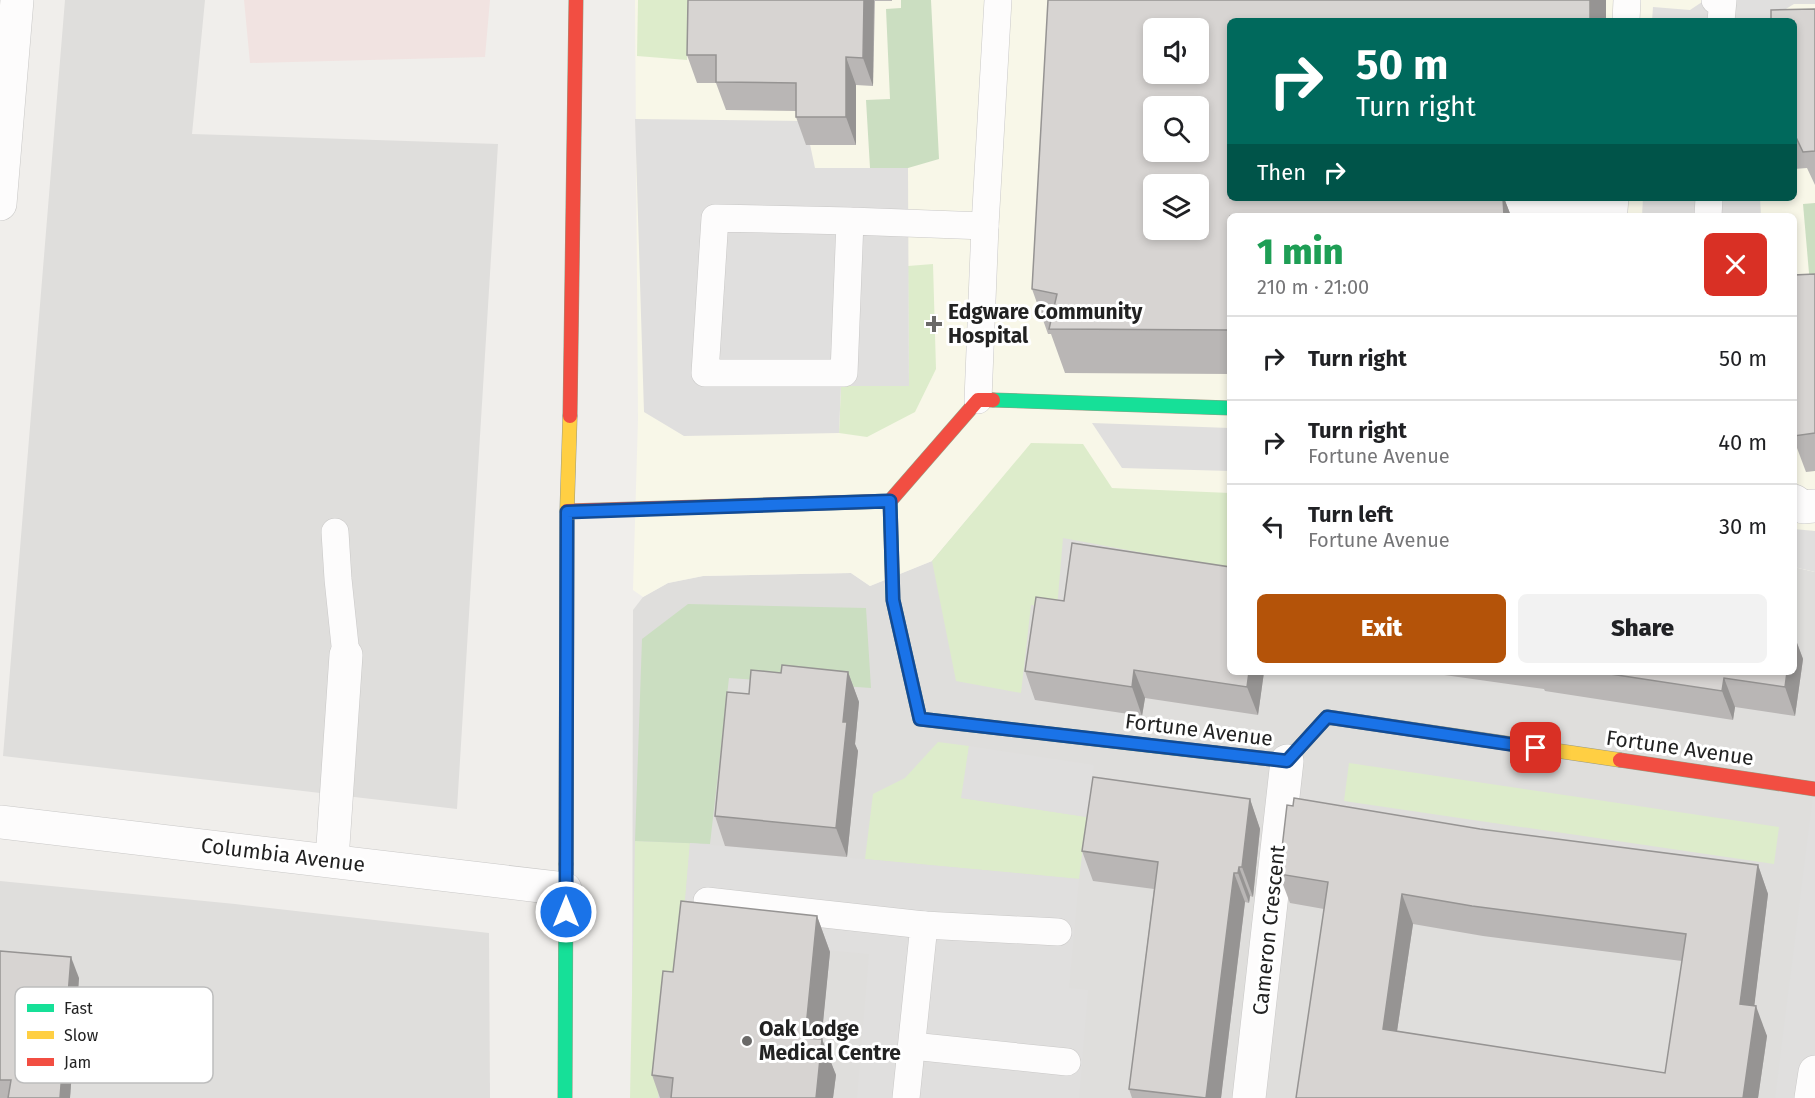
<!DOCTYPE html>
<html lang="en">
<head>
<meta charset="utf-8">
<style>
  body { margin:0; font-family:"Fira Sans",sans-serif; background:#f2f2f2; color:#202124; height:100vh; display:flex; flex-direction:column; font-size:22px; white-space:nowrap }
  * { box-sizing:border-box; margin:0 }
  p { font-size:20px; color:#757577 }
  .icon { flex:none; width:33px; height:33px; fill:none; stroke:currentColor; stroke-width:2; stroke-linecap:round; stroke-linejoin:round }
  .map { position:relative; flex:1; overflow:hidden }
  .side { position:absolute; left:1227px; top:213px; width:570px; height:462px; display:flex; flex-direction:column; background:#fff; border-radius:9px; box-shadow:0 3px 9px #0003 }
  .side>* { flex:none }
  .hud { position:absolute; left:1227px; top:18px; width:570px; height:183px; border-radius:9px; box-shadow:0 3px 9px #0003; background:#00695c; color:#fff; overflow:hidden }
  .fabs { position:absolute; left:1143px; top:18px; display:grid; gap:12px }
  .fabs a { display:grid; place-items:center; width:66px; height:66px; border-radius:9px; background:#fff; box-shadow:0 3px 9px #0003; font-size:30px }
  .pin { position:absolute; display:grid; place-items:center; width:51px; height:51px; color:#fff; margin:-26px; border-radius:12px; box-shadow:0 3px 9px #0006 }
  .me { position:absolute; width:66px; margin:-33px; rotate:0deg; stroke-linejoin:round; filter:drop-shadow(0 0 4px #0008) }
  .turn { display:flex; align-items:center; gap:21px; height:126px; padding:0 30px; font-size:27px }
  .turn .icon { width:78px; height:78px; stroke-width:2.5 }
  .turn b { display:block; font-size:42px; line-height:51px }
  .then { display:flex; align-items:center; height:57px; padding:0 30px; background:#0003; gap:12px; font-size:22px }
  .round { display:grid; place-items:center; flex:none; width:63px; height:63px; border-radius:9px; background:#f2f2f2 }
  .head { display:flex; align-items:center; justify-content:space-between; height:102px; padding:0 30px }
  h1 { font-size:36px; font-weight:800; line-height:45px; color:#1e9e55 }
  .button { display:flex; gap:12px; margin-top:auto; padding:12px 30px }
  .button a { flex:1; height:69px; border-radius:9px; background:#b45309; color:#fff; font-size:24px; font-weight:800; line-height:69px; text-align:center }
  .button a+a { background:#f2f2f2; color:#202124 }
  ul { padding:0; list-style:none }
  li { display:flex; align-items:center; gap:18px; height:84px; padding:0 30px; border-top:2px solid #e0e0e0 }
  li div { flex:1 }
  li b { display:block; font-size:22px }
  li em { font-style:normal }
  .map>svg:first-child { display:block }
</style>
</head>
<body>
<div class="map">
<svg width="1815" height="1098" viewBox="0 0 1815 1098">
  <rect width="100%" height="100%" fill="#f0eeeb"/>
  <g fill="#dfdedc">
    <path d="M65 0H205L192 134 498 144 457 809 3 756Z"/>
    <path d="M974 511 1230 521V672H1794V567L1815 572V1098H632L633 610 643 597 668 583 703 576 851 573 870 586 932 561Z"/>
    <path d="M0 881 235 904 489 933 490 1098H0Z"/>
  </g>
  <path fill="#f1e3e1" d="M244 0H490L485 57 250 63Z"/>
  <path fill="#f8f7e8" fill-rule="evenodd" d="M635 0H1815V572L1794 567V216H1230V521L974 511 932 561 870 586 851 573 703 576 668 583 643 597 633 590 638 419ZM1230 21H1794V198H1230ZM1154 28H1198V74H1154ZM1154 106H1198V152H1154ZM1154 184H1198V230H1154Z"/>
  <g fill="#ddeccb">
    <path d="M638 0H690L687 60 637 56Z"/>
    <path d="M933 264 936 369 915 412 867 437 839 433 841 386H909L908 266Z"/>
    <path d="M1031 443 1083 444 1112 488 1230 493V569L1063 538 1057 608 1031 605 1021 693 956 681 932 561Z"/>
    <path d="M938 742 969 746 962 798 1087 817 1079 879 865 859 873 794 905 778Z"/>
    <path d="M1349 763 1779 827 1774 864 1344 801Z"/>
    <path d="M635 841 690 843 682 937 658 1098H630Z"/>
  </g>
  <g fill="#cbdec1">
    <path d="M901 0H931L939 159 908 168H870L866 100 890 99 886 9 901 8Z"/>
    <path d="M1815 203V296H1811L1803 204Z"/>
    <path d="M688 604 866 608 871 688 729 678 710 844 635 841 642 639Z"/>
  </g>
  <g fill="#e0dfde">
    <path d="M1705 0H1815V4H1794L1766 21H1652L1653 7 1690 10Z"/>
    <path d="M635 119 805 121 815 168H908L909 386H841L839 433 684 436 644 412Z"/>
    <path d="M1643 198H1760L1761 216H1642Z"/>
    <path d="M1092 423 1230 428V471L1122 468Z"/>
    <path d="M1794 529 1815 531V572L1794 567Z"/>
    <path d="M969 746 1094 765 1087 817 961 798Z"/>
    <path d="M1815 780V1098H1775Z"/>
    <path d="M690 843 1079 879 1069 988 1088 990 1079 1098H857L869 954 682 937Z"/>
  </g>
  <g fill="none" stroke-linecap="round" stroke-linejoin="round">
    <g stroke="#c9c8c7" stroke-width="28">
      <g id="lane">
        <path d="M1715 0H1723L1721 21"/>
        <path d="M1626 21 1627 0"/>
        <path d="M1462 216V213L1587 207"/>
        <path d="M1587 216V207L1614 210 1615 198"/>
        <path d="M1708 216 1709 198"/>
        <path d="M850 221 844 373H705L715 218 850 221 985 226"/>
        <path d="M978 400 985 226 998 0"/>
        <path d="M335 532 338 579 346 655"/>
        <path d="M707 901 924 925 906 1098"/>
        <path d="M924 925 1058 932"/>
        <path d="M912 1046 1067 1062"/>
      </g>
    </g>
    <g stroke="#c9c8c7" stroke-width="34">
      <g id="street">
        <path d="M0 204 17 0"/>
        <path d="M1794 501 1803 507 1815 506"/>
        <path d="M0 822 565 889"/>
        <path d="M332 860 346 655"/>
        <path d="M1249 1098 1287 761"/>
        <path d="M1811 1098 1815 1072"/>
      </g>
    </g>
    <g stroke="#999a82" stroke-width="15">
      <g id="fast">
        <path d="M993 400 1230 408"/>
        <path d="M890 501 893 600 920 719 1216 753"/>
        <path d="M565 1098 566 864"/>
      </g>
    </g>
    <g stroke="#999a82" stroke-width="15">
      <g id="slow">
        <path d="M1216 753 1287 761 1327 717 1620 760"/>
        <path d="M566 864 567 511 570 416"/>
      </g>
    </g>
    <g stroke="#999a82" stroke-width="15">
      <g id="jam">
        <path d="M570 416 576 0"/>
        <path d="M567 511 890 501 978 400H993"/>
        <path d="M1620 760 1815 789"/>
      </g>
    </g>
    <use href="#lane" stroke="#fdfcfc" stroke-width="27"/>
    <use href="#street" stroke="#fdfcfc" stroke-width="33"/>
    <use href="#fast" stroke="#16e098" stroke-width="14"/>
    <use href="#slow" stroke="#ffcf43" stroke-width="14"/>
    <use href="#jam" stroke="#f24e42" stroke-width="14"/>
  </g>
  <g fill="#b9b6b5" fill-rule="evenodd">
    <path d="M688 0H892V1H875L873 86 856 85V145H806L796 117V111L726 110 716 83H697L687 55Z"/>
    <path d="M1048 0H1606V21H1230V198H1504L1511 216H1230V374L1065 373 1051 334H1048L1032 289ZM1154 28H1198V74H1154ZM1154 106H1198V152H1154ZM1154 184H1198V230H1154Z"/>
    <path d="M1815 9V185L1807 168 1794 169V21Z"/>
    <path d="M1815 274V471L1806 472 1794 440V275Z"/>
    <path d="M1036 597 1264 672 1258 715 1145 698 1142 716 1035 700 1025 671Z"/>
    <path d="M1794 635 1803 659 1795 716 1735 707 1733 720 1545 691 1544 689 1423 672H1794Z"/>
    <path d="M848 672 859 702 855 744 858 751 847 857 725 846 715 816 749 694Z"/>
    <path d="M1250 799 1260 829 1253 897 1250 896 1249 903 1245 902 1221 1098H1132L1129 1089 1154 889 1093 881 1082 851Z"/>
    <path d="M1480 829 1758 865 1768 894 1754 1006 1767 1036 1758 1098H1296L1324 909 1290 903 1279 874ZM1413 924 1483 936 1682 961 1665 1073 1397 1031Z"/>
    <path d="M817 916 830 952 821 1039 836 1075 833 1098H660L652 1075 673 972Z"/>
    <path d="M0 951 79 978 70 1098H0Z"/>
  </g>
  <g fill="#969493">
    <path d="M864 0H874L873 86 863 58Z"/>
    <rect x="1590" y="0" width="16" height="21"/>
    <path d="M846 57 856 85V145L846 117Z"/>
    <path d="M1503 198H1504L1511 216H1504Z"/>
    <path d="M1794 635 1803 659 1795 716 1785 687 1787 672H1794Z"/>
    <path d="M1134 670 1145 698 1142 716 1132 687Z"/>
    <path d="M848 672 859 702 855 744 858 751 847 857 836 828 843 722Z"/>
    <path d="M1249 672H1264L1258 715 1247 687Z"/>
    <path d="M1724 678 1735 707 1733 720 1722 691Z"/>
    <path d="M1250 799 1260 829 1253 897 1242 867Z"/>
    <path d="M1758 865 1768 894 1751 1033 1740 1004Z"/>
    <path d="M1239 867 1250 896 1249 903 1238 873Z"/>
    <path d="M1234 873 1245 902 1221 1098H1206Z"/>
    <path d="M1402 894 1413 924 1393 1058 1383 1029Z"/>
    <path d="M817 916 830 952 818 1074 805 1038Z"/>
    <path d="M71 957 79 978 70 1098H60Z"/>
    <path d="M1756 1006 1767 1036 1758 1098H1743Z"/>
    <path d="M822 1039 836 1075 833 1098H816Z"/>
  </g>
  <g fill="#d7d4d2" stroke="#969493" stroke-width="1.5" fill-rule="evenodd">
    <path d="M688 0H864L863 58 846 57V117H796V83L716 82V55H687Z"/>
    <path d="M1048 0H1590V21H1230V198H1419V199L1450 198H1503L1504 216H1230V330L1049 329 1057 294 1032 289ZM1154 28H1198V74H1154ZM1154 106H1198V152H1154ZM1154 184H1198V230H1154Z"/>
    <path d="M1815 9V151L1803 152 1794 133V21H1771V10Z"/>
    <path d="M1815 274V433L1794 436V275Z"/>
    <path d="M1072 543 1230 567V672H1249L1247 687 1134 670 1132 687 1025 671 1036 597 1064 601Z"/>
    <path d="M782 665 848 672 843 722H847L836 828 715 816 727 692 749 694 751 670 781 673Z"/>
    <path d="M1597 672H1787L1785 687 1724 678 1722 691Z"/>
    <path d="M1093 777 1250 799 1242 867H1239L1238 873H1234L1206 1098 1129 1089 1158 862 1082 851Z"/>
    <path d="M1294 798 1480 829 1758 865 1740 1004 1756 1006 1743 1098H1296L1328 882 1279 874 1287 805 1293 806ZM1402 894 1472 906 1686 934 1665 1073 1383 1029Z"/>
    <path d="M681 901 817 916 805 1038 822 1039 816 1098H671L673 1078 652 1075 663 971 673 972Z"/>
    <path d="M0 951 71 957 60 1098H8L11 1080H0Z"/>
  </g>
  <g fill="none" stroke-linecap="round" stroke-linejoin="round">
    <g stroke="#114b97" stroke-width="15">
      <path id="route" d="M566 912 567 512 890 501 893 600 920 719 1287 761 1327 717 1536 748"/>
    </g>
    <use href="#route" stroke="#1a73e8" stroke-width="10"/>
  </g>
  <g fill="#6a6968" stroke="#fff" stroke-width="2">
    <path d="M931 315h6v6h6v6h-6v6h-6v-6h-6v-6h6z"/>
    <circle cx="747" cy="1041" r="6"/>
  </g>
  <g text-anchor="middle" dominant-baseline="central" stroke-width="6" stroke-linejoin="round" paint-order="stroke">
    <g font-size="21" font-weight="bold" fill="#222" stroke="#fff" text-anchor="start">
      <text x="948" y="312">Edgware Community<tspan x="948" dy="24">Hospital</tspan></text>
      <text x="759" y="1029">Oak Lodge<tspan x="759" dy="24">Medical Centre</tspan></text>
    </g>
    <g font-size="21" fill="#222" stroke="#fff">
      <text transform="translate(1199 730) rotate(7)">Fortune Avenue</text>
      <text transform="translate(1680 748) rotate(8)">Fortune Avenue</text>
      <text transform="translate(283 855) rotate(7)">Columbia Avenue</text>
      <text transform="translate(1269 930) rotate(-84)">Cameron Crescent</text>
    </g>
  </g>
  <rect x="15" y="987" width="198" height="96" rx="9" fill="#fff" stroke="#bdbdbd" stroke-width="1.5"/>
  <rect x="27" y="1004" width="27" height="8" fill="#16e098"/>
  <rect x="27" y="1031" width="27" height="8" fill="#ffcf43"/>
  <rect x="27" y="1058" width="27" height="8" fill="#f24e42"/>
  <g font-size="16" fill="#222">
    <text x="64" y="1014">Fast</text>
    <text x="64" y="1041">Slow</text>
    <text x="64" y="1068">Jam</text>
  </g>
</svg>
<div class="fabs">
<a><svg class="icon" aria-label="sound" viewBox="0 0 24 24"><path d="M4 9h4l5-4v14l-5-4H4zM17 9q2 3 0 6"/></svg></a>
<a><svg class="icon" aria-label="search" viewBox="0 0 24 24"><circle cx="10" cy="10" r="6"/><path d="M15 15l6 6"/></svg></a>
<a><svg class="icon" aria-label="layers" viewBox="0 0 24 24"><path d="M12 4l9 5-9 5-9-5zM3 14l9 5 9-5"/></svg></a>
</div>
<div class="pin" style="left:1536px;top:748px;background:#d93025"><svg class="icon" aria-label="arrive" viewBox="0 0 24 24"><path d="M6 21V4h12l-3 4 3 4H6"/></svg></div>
<svg class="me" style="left:566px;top:912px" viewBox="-20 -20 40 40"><circle r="17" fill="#1a73e8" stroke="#fff" stroke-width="3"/><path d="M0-11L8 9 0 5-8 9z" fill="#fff"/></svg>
<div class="hud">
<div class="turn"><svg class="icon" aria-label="right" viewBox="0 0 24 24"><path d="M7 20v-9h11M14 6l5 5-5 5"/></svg><div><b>50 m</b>Turn right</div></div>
<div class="then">Then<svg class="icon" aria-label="right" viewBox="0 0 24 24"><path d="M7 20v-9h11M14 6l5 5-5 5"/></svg></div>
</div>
<section class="side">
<div class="head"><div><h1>1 min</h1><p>210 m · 21:00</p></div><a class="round" style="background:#d93025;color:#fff"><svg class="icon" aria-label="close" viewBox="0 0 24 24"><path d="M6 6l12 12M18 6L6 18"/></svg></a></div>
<ul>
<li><svg class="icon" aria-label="right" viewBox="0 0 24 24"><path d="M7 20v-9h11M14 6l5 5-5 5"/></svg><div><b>Turn right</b></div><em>50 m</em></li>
<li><svg class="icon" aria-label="right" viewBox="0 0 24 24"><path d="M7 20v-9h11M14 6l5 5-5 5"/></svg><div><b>Turn right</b><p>Fortune Avenue</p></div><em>40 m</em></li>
<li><svg class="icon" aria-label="left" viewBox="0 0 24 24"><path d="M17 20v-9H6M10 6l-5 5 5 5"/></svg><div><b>Turn left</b><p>Fortune Avenue</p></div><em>30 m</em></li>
</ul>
<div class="button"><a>Exit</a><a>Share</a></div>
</section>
</div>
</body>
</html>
